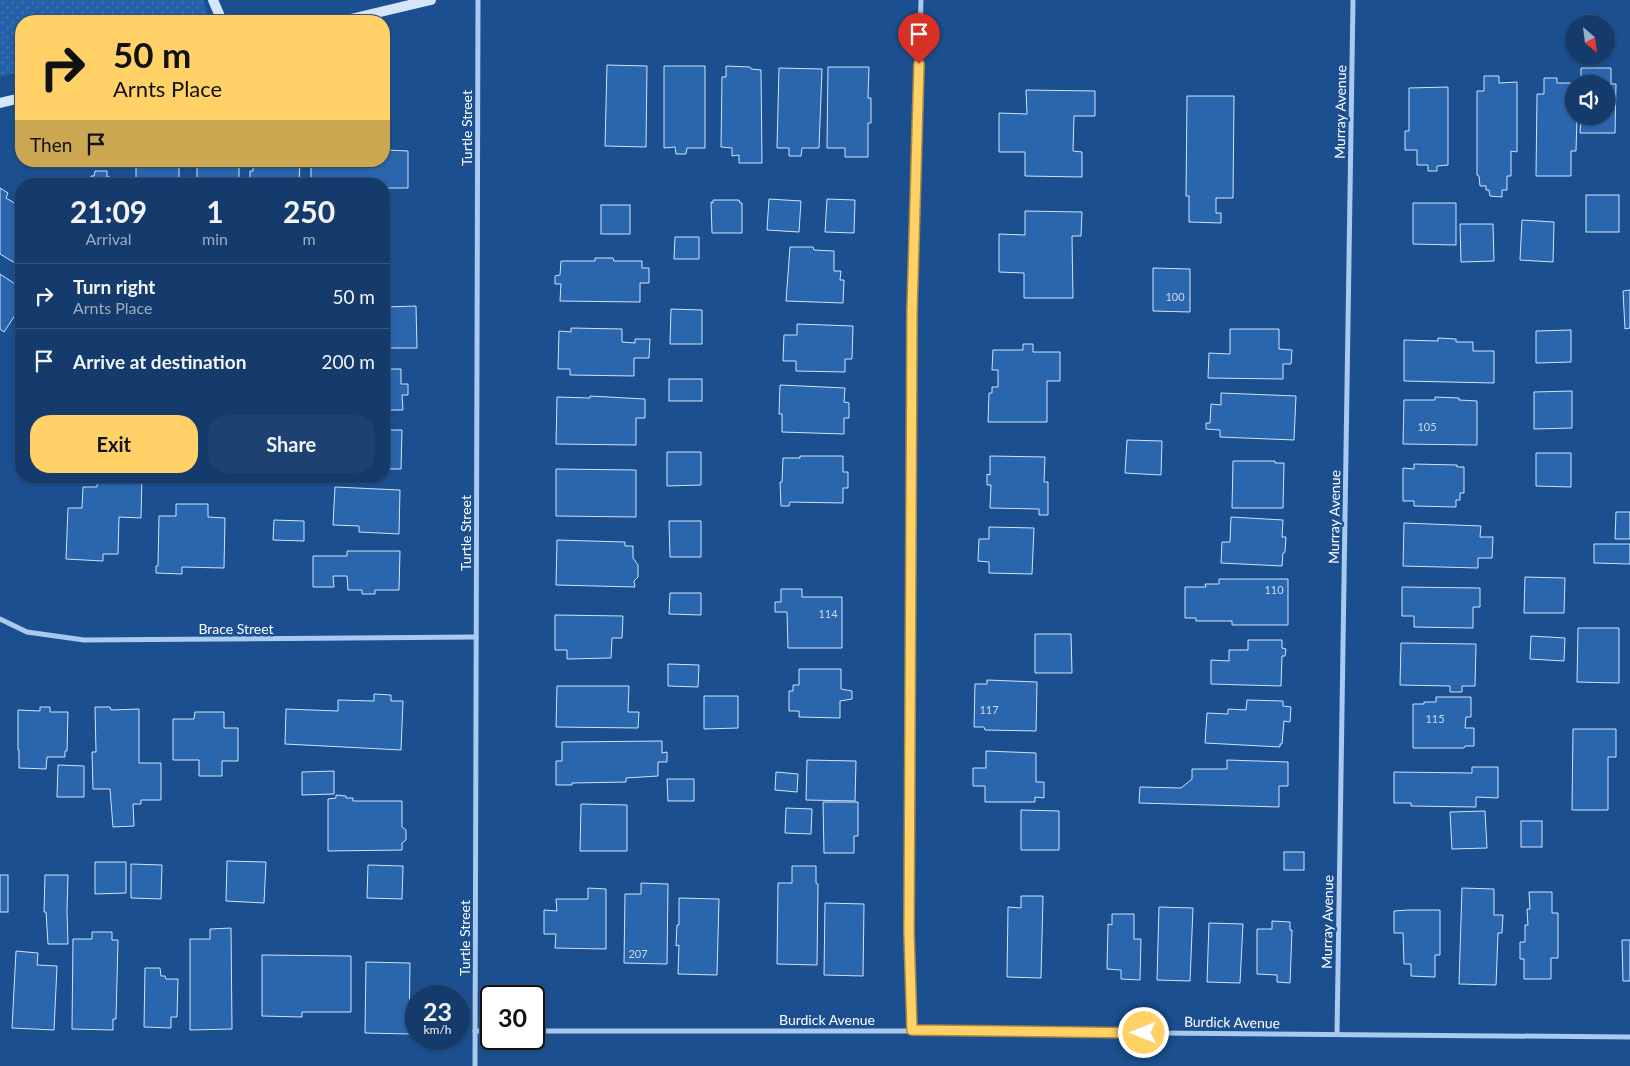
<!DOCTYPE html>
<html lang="en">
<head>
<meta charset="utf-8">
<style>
  body { margin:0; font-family:Lato,sans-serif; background:#1d4271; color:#f1f3f6; height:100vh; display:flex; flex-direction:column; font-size:19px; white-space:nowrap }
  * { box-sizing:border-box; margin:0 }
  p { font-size:16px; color:#9dadc1 }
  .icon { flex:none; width:28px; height:28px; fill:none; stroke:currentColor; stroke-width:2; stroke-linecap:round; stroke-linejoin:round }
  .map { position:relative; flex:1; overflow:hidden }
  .details { position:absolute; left:15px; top:178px; width:375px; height:305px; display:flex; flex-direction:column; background:#143b6b; border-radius:20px; box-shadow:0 1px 4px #0004,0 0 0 1px #33557e }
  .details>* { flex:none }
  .top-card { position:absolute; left:15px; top:15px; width:375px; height:152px; border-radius:20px; box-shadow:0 1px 4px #0004,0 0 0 1px #33557e; background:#ffd166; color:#111; overflow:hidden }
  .needle { width:32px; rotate:152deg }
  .controls { position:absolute; left:1565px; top:15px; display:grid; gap:10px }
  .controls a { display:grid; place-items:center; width:50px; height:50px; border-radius:50%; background:#143b6b; box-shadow:0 1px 4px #0004,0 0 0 1px #33557e; font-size:25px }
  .speed { position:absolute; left:405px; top:985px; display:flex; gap:10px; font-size:25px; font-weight:700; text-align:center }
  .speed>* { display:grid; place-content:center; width:65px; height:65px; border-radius:50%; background:#143b6b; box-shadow:0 1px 4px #0004,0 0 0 1px #33557e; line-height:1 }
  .speed small { font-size:12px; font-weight:400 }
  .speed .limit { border:2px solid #111; border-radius:8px; background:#fff; color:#111 }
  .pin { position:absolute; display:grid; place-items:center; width:42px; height:42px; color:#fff; margin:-51px -21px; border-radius:50% 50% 50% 0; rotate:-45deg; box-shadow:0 0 5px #0007 }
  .pin .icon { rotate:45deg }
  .me { position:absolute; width:55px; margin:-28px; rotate:270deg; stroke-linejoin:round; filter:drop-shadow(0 0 4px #0008) }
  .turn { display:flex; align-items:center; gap:18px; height:105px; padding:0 15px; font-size:22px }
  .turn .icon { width:65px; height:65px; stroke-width:2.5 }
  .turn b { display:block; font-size:35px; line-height:42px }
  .then { display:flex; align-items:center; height:48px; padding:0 15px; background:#0003; gap:10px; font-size:19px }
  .eta { display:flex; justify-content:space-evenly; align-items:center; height:85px; text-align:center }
  .eta b { font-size:30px; font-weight:700; line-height:35px }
  .cta { display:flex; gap:10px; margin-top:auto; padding:10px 15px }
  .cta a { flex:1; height:58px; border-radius:20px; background:#ffd166; color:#111; font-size:20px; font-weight:700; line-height:58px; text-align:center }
  .cta a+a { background:#1d4271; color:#f1f3f6 }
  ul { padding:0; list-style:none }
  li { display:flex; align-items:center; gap:15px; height:65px; padding:0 15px; border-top:1px solid #33557e }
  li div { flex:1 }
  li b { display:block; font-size:19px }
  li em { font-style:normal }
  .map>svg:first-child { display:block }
</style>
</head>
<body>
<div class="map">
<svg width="1630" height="1066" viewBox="0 0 1630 1066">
  <defs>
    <pattern id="grass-dots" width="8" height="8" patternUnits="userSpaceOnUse" patternTransform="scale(1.25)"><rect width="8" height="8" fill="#2461a8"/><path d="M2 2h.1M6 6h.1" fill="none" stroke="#4579b5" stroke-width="1.8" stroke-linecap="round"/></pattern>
  </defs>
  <rect width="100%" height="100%" fill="#1b4f8f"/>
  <path fill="url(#grass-dots)" d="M0 0H203L207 12 206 21H21V71L0 77Z"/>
  <g fill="#2a66ad" stroke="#cfe3fa">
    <path d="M607 65 647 66 646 147 605 146Z"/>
    <path d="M664 66H705V148H687L686 154H676L675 147 664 148Z"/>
    <path d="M726 66 750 67 751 69 761 70 762 163H739V155L732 156V148L721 147 722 77H726Z"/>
    <path d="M828 67H869L868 98H871V123H868V157H845V148H827Z"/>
    <path d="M779 68 822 69 819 148H802L801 156H789V148H777Z"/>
    <path d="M1581 68H1611V84H1616L1615 133H1580L1581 116H1606V84H1581Z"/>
    <path d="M1484 76H1499V83L1517 82V152L1511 151V176H1507V190H1502V197L1490 196 1489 190H1486V186H1480L1479 176 1477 175V91H1484Z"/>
    <path d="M1544 78H1557V83H1577L1574 84V116H1577L1576 151H1571V176H1536L1537 94H1544Z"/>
    <path d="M1448 87V165L1437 166V171H1428V165H1417V150H1405V131H1409V88Z"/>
    <path d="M1026 90 1095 91V116H1074L1073 151 1082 152V177L1025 176V152H999V113L1027 114Z"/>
    <path d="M1187 96H1234L1233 198H1216V213H1221V223L1189 222V196H1186Z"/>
    <path d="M384 118H388V150L408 151V188H384V184H364V180H311V161H384Z"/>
    <path d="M138 161H179V184H136V168L138 167Z"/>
    <rect x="197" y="161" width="42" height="23"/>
    <path d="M253 161H300L299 184H250V171H253Z"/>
    <path d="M95 171H107V177H110V183L122 184H76V181L91 182V176H94Z"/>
    <path d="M0 188 8 193 6 198 21 207 20 266 0 254Z"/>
    <rect x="1586" y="195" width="33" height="37"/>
    <path d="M769 199 801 201 799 232 767 230Z"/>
    <path d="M827 199 855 200 854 233 825 232Z"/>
    <path d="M713 200H739L740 203H742V233H712L711 202 713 203Z"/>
    <path d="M1413 203H1456V245L1413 244Z"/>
    <rect x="601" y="205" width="29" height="29"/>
    <path d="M1025 211 1082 212 1081 236H1072L1073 298H1024V273L999 272V234L1025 235Z"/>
    <path d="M1522 220 1554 222 1553 262 1520 260Z"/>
    <path d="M1460 224H1493L1494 261 1461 262Z"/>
    <path d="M675 237H699V259H674Z"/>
    <path d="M790 247H813L814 250 834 251V271H841L840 280H844L843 303 786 301Z"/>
    <path d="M595 258H613L614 261H642V268H649V283H640V302L560 301 561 284H555V276L560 275 561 261H595Z"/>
    <path d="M1153 268 1190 269V312L1153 311Z"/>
    <path d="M0 274 21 288V306L4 332 0 329Z"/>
    <path d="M1630 290V328L1625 329 1623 291Z"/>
    <path d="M416 306 417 348H384V307Z"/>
    <path d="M671 309 702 310V344H670Z"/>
    <path d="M797 324 853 326 852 359H845V372L796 371V361H783L784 335H797Z"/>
    <path d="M571 328 622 329V342L635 343V339H650L649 358H634V376L570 375V369H558L559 331 571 332Z"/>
    <path d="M1230 329H1279V349L1292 350 1291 364H1283V379L1208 378 1209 353 1230 354Z"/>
    <path d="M1571 330V362L1536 363V331Z"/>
    <path d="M1438 338 1456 339V342H1473V351H1494V383L1404 381V340L1438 341Z"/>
    <path d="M1023 344H1033V352H1060V381H1047V422H988L989 393H992V387H998V370H992L993 350H1023Z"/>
    <path d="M384 369H401V384H408V395H402L403 410H384Z"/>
    <rect x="669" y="379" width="33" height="22"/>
    <path d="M780 385 845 388 844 402 849 403V418H844V434L782 432V414H779Z"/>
    <path d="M1572 391V428L1534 429V392Z"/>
    <path d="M1221 393 1296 396 1294 440 1220 437V430L1206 429V423H1210L1211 404 1221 405Z"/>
    <path d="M590 396 645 399V418H636V445L556 444 557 397 590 398Z"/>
    <path d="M1435 397 1459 398V400L1477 401V445L1403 444 1404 400H1435Z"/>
    <path d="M384 430H402L401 469H384Z"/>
    <path d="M1127 440 1162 441 1161 475 1125 473Z"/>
    <path d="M667 452H701V485L667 486Z"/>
    <path d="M1536 453H1571V487L1536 486Z"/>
    <path d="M800 456H843V472H848V488H843V503L790 502 789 506H781L780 482H782L783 458H800Z"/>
    <path d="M990 456 1045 457 1044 482H1048V515H1039V509L990 508 991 485H987V474L990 475Z"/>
    <path d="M1233 461H1275V463H1284L1283 508H1232Z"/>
    <path d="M1414 464 1457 465V467H1464V493H1460V500H1456V507L1414 506V501H1403V468L1414 469Z"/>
    <path d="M556 469 636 470V517L556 516Z"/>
    <path d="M98 476H142L141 518 119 517 118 554H103V561L66 559 68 508H82L83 487H97Z"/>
    <path d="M335 487 400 490 399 534 359 532V526L333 525Z"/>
    <path d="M176 504H208V517L225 518 224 568 182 567V574L156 573V566H158L159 516H176Z"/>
    <path d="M1616 512H1630V539H1615Z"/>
    <path d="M1231 517 1283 520 1282 537H1286L1285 552 1283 553 1282 566 1221 563 1222 542H1230Z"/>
    <path d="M274 520 304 521V541L273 540Z"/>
    <path d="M669 521H701V557H670Z"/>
    <path d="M1404 523 1481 526 1480 537H1493L1492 558H1478V568L1403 566Z"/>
    <path d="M989 527 1034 528 1032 574 989 573V562L978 561 979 539H989Z"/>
    <path d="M557 540 625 542V546H633V558L638 565V577L634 581 635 587 556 585Z"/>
    <path d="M1594 544H1630V564L1594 563Z"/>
    <path d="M347 551H400L399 590H375V594H362V590H348L347 576H333L334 587H313V556H347Z"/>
    <path d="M1525 577 1565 578 1564 613H1524Z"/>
    <path d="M1219 579H1288V625H1232V621H1196V618H1185V587H1206L1205 584H1219Z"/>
    <path d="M1402 587 1480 588V607H1473V628L1414 627V616H1402Z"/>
    <path d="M781 589H802V597H842V648H788L787 612H775V602H781Z"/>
    <path d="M670 593H701V615L669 614Z"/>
    <path d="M555 615 623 616 622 638H612L611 658 567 659V650H555Z"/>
    <path d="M1578 628H1619V683L1577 682Z"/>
    <path d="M1035 634H1071L1072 673H1035Z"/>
    <path d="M1531 636 1565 638 1564 661 1530 659Z"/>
    <path d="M1248 640H1282V648L1286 649 1285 656H1282L1281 686 1211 684V660L1229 661V650H1248Z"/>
    <path d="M1401 643 1476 644 1475 686H1462V692H1450V686L1400 685Z"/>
    <path d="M668 664 699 665 698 687 668 686Z"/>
    <path d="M799 669H841V689L852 691V699L840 701V718L799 717V711H789V691H793V685H799Z"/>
    <path d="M987 680 1037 682 1036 731 985 730 984 727H974L975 684H987Z"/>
    <path d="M557 686H629L628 712H639L638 728 556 727Z"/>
    <path d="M374 694 391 695V701H403L401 750 285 744 286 709 338 711V700L374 701Z"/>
    <path d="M704 696H738V728L704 729Z"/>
    <path d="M1436 697H1471V717H1466L1465 728H1474V746H1465L1464 748H1413V704H1424V702H1436Z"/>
    <path d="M1247 700 1283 701V706L1291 707 1290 722 1284 721 1282 744H1280V747L1205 743 1207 713 1228 714V709L1246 710Z"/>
    <path d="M40 707H50V712H68L67 751H65V757H47L46 769 19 768V750H18V710L40 711Z"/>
    <path d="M95 707H110L111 710 139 709V763H161V800H141V804H133L134 826 113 827 110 789H93L92 752H96Z"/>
    <path d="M195 712H224V728H238V761H222V776H199V760H173V719H194Z"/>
    <path d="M1573 729H1616V757H1608V810H1572Z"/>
    <path d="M662 741V753L667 752V762H658V776L626 778V782L572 783V785H556V761H562V742Z"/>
    <path d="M986 751 1036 753V782H1044V798L1035 797V802H985V786H973V768H986Z"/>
    <path d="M807 760 856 761 855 801 806 800Z"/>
    <path d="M1227 760 1288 762V786H1279V807L1139 803 1140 787 1181 788 1192 779V769H1227Z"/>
    <path d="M58 765 84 766V797H57Z"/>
    <path d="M1472 767H1498V798L1476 797V807L1411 806V803H1394V772L1472 773Z"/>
    <path d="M334 771V794L302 795V772Z"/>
    <path d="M776 772 798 774 797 792 775 790Z"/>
    <path d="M667 779H694V801H668Z"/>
    <path d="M336 795 346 796V798H353V801H402V827L406 830V840L402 843V850L328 851V799L336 798Z"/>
    <path d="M823 802H858V836H854V853H824Z"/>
    <path d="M581 804 627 805V851H580Z"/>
    <path d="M786 808 812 809 811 834 785 833Z"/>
    <path d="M1021 810 1059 811V850H1021Z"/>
    <path d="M1485 811 1487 848 1452 849 1450 812Z"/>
    <rect x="1521" y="821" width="21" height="26"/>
    <rect x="1284" y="852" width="20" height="18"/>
    <path d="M227 861 266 862 264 903 226 901Z"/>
    <path d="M95 862H126V893L95 894Z"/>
    <path d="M131 864 162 865 161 899 131 898Z"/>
    <path d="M368 865 403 866 402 899 367 898Z"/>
    <path d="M792 866H816V883L818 884 817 965 777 964 778 883H792Z"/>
    <rect x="0" y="875" width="8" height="37"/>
    <path d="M45 875H68L67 911 68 944H48L46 912H44Z"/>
    <path d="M641 883 668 884 667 964 624 963 625 894H641Z"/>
    <path d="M588 888 606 889V949L555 948 556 934H544V910L557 911 556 899H588Z"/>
    <path d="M1462 888 1494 889V915H1503L1502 933H1498L1496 985 1459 984Z"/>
    <path d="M1529 892H1552V913H1558V958H1551V979H1524V959H1520V942H1525V925H1528L1527 909H1530Z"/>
    <path d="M1021 896H1043L1041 978 1007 977 1008 907 1021 908Z"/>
    <path d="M679 898 719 899 717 975 678 974 679 945 676 946 677 925H679Z"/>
    <path d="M825 903 864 904 863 976 824 975Z"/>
    <path d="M1159 907 1193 908 1190 981 1157 980Z"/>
    <path d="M1408 910H1440V955H1435V977L1411 976V964H1404L1403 933H1394V911Z"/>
    <path d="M1112 914H1134V939H1141L1140 980 1121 979V970L1107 969 1108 924 1112 925Z"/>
    <path d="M1272 921 1290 922V930H1292L1290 983 1277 982V975L1257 974V929H1272Z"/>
    <path d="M1209 923 1243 924 1240 983 1207 982Z"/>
    <path d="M231 928 232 1029 190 1030V939H210V929Z"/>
    <path d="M92 932H112V940H118L116 1019H113V1030L72 1029 73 939H92Z"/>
    <path d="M1622 940H1630V981H1623Z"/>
    <path d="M16 951 38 953 37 965 57 966 54 1030 12 1028Z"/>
    <path d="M262 955 351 956V1012H302V1017L262 1016Z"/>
    <path d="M366 962 410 963 409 1034 365 1033Z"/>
    <path d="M145 968H160L161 976H165L166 979H178L177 1017H171V1028L144 1027Z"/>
  </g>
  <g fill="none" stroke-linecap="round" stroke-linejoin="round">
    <g stroke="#a9c9ee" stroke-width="5">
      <path d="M0 619 27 632 84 640 476 637"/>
      <path d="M475 1031H491"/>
      <path d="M534 1031H912L1630 1037"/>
      <path d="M912 1031 909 932 912 311 921 0"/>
      <path d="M1337 1034 1353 0"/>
      <path d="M475 1066 478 0"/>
    </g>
    <g stroke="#d6e6fa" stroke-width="10">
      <path d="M213 0 222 21"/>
      <path d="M342 21 431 0"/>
      <path d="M0 103 21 98"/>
    </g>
  </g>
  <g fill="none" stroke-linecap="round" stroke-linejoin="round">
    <g stroke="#a68842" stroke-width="12">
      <path id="route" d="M919 64 912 311 909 932 912 1030 1144 1033"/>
    </g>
    <use href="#route" stroke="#ffd166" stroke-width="9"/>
  </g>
  <g text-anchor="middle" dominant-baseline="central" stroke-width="5" stroke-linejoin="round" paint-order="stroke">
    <g font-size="11" fill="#cad9ea">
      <text x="1175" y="296">100</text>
      <text x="1427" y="426">105</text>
      <text x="1274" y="589">110</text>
      <text x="828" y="613">114</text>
      <text x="989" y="709">117</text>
      <text x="1435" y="718">115</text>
      <text x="638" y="953">207</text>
    </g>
    <g font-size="14" fill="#fff" stroke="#1b4f8f">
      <text transform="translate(1340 112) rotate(-89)">Murray Avenue</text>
      <text transform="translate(466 128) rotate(-90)">Turtle Street</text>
      <text transform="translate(1334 517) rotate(-89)">Murray Avenue</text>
      <text transform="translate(465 533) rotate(-90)">Turtle Street</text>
      <text x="236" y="628">Brace Street</text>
      <text transform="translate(1327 922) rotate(-89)">Murray Avenue</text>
      <text transform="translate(464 938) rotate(-90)">Turtle Street</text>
      <text x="827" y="1019">Burdick Avenue</text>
      <text transform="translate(1232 1022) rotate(1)">Burdick Avenue</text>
    </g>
  </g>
</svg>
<div class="controls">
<a><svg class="needle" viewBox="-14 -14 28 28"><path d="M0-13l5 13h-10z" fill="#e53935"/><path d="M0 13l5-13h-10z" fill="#9dadc1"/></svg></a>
<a><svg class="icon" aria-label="sound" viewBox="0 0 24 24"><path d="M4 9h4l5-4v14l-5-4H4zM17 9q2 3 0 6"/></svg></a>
</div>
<div class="speed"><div>23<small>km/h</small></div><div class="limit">30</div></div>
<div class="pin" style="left:919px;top:64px;background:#d93025"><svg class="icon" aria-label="arrive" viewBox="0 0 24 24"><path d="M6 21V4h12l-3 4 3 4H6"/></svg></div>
<svg class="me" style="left:1144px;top:1033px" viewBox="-20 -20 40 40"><circle r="17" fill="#ffd166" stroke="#fff" stroke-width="3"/><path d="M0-11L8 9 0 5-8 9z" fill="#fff"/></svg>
<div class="top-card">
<div class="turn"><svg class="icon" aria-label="right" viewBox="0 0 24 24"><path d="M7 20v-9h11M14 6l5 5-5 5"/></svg><div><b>50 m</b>Arnts Place</div></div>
<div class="then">Then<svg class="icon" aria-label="arrive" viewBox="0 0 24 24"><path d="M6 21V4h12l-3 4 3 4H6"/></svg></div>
</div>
<section class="details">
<div class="eta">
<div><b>21:09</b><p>Arrival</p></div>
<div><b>1</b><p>min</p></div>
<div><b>250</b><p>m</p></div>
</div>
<ul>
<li><svg class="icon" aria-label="right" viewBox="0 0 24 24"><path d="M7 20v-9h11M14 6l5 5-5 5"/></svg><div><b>Turn right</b><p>Arnts Place</p></div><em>50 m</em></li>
<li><svg class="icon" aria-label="arrive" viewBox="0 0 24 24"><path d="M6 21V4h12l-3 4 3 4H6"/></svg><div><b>Arrive at destination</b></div><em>200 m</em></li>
</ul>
<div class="cta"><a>Exit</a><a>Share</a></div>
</section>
</div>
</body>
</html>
